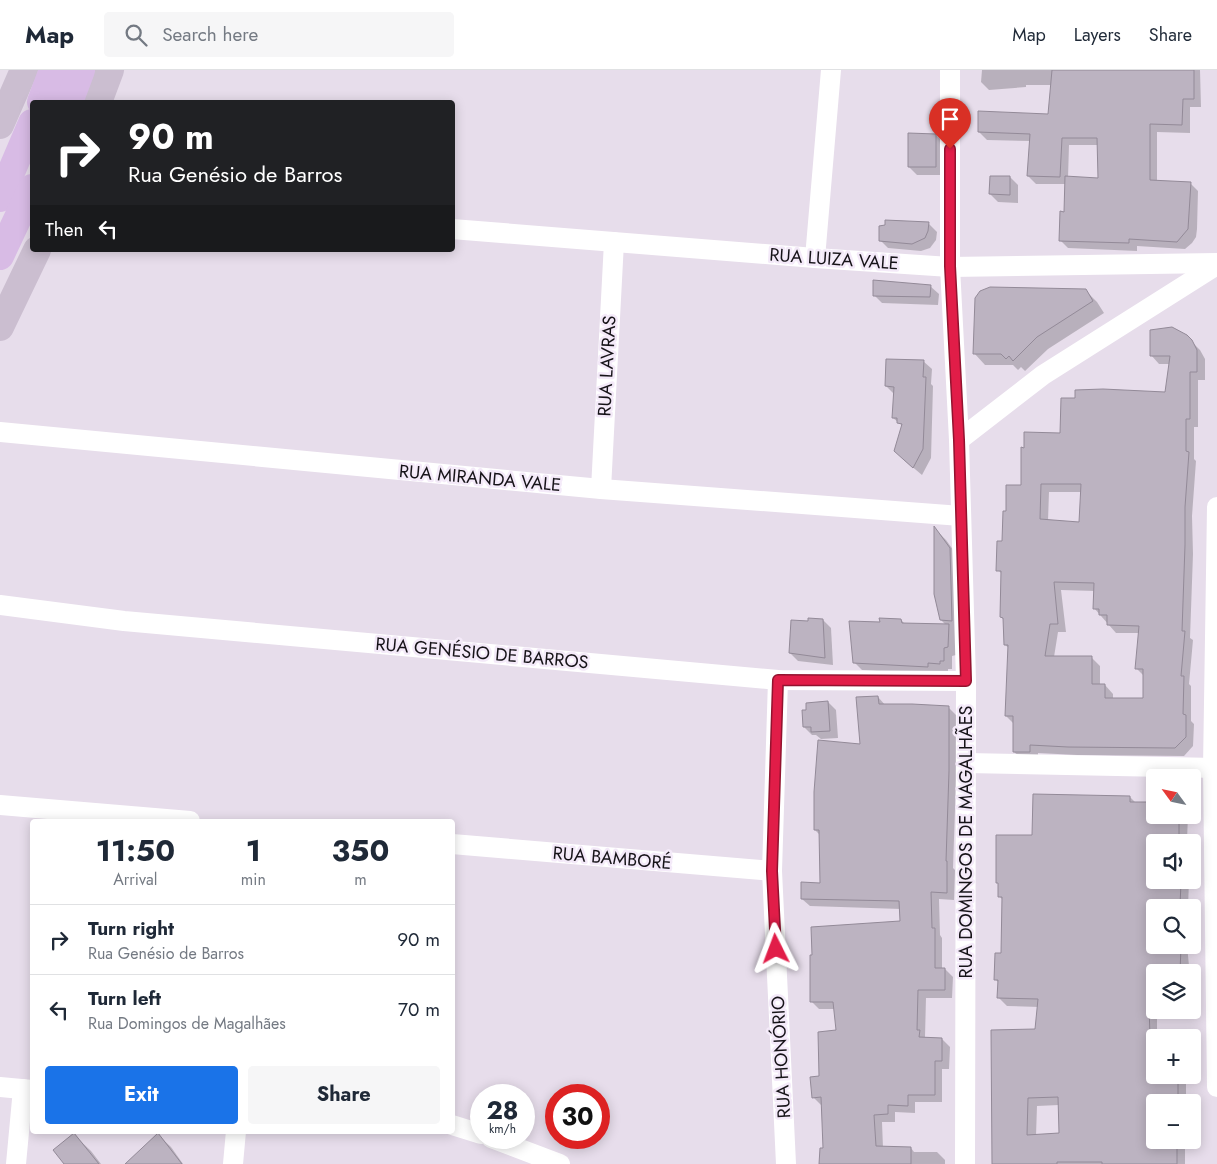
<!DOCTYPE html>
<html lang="en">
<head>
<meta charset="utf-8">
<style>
  body { margin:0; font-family:Jost,sans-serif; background:#f6f6f7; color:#1f2937; height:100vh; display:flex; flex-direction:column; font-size:19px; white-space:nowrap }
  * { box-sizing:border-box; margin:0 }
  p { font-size:16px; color:#747a83 }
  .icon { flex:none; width:28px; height:28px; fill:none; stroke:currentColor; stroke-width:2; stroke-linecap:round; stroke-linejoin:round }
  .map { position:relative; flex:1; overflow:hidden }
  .side { position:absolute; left:30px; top:749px; width:425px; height:315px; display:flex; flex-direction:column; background:#fff; border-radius:5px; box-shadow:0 2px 12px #0003 }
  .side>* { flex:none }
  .top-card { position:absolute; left:30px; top:30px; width:425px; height:152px; border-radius:5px; box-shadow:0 2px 12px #0003; background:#202124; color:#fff; overflow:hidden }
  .needle { width:32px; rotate:303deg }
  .controls { position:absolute; left:1146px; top:699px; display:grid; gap:10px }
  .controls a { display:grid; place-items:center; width:55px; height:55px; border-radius:5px; background:#fff; box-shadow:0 2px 12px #0003; font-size:25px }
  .speed { position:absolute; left:470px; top:1014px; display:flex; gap:10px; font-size:25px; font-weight:700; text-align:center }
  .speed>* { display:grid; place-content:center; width:65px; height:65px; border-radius:50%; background:#fff; box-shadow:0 2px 12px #0003; line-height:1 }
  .speed small { font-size:12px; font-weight:400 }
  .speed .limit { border:8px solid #d22; background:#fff; color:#111 }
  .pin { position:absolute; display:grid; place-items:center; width:42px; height:42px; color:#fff; margin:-51px -21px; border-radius:50% 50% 50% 0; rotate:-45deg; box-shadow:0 0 5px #0007 }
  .pin .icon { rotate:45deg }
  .me { position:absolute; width:55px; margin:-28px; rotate:357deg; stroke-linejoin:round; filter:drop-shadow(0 0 4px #0008) }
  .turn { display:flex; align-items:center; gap:18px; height:105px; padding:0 15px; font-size:22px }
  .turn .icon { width:65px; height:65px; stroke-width:2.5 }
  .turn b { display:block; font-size:35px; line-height:42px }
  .then { display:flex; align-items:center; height:48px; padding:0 15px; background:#0003; gap:10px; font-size:19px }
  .eta { display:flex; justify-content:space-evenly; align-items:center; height:85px; text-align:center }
  .eta b { font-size:30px; font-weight:700; line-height:35px }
  .button { display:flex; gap:10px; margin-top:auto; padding:10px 15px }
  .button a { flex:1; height:58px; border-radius:5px; background:#1a73e8; color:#fff; font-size:20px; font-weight:700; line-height:58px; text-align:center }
  .button a+a { background:#f6f6f7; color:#1f2937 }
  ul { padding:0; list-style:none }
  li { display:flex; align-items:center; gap:15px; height:70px; padding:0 15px; border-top:1px solid #e0e1e3 }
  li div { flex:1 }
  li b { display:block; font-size:19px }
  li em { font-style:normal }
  header { display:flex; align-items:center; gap:30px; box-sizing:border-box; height:70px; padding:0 25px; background:#fff; border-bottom:1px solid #e0e1e3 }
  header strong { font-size:24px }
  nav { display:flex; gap:28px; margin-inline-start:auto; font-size:18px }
  .search { width:350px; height:45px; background:#f6f6f7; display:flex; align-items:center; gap:12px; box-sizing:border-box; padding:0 18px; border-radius:5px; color:#747a83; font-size:19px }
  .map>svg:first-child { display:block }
</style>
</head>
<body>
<header>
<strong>Map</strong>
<div class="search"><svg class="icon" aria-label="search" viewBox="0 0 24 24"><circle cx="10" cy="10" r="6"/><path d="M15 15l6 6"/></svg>Search here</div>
<nav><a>Map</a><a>Layers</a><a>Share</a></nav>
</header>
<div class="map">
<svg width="1217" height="1094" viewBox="0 0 1217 1094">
  <rect width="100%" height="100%" fill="#e7ddeb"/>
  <g fill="#0003" fill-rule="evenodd">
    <path d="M982 0H1200L1201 37H1190V63L1157 62V112L1190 113 1198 121 1197 159 1196 167 1192 173 1185 179 1137 176V181L1068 178 1060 170 1065 143 1066 114H1036L1028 106 1031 71 987 70 979 62 1049 45 1052 15H1026V17L989 20 981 12ZM1069 75H1099V109L1068 108Z"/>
    <path d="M936 65 944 73V105H917L909 97Z"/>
    <path d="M1010 107 1018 115V133L998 132 990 124Z"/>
    <path d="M929 154 937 162 936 170 930 178 921 181 888 178 880 170Z"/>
    <path d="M930 216 939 224 938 235 882 233 874 225Z"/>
    <path d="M1085 220 1097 232 1104 243 1048 279 1025 301 1021 297 1018 300 1013 295H985L974 283Z"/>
    <path d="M1186 266 1200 280 1205 289V310H1198V357H1194V389L1196 391 1192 446 1193 484 1190 568 1193 570 1189 614 1191 616V651L1194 654 1193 676 1184 686 1077 685 1038 683V690H1023L1014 682V654L1006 646 1009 578 1005 575V551L1001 547 1002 504 998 500 1003 473 1007 442 1022 417 1025 379 1166 324 1170 294H1159L1151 285ZM1049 422H1082L1080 453 1048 451ZM1061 520 1095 521 1094 538 1116 563H1140L1136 598 1144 606V630H1113V624L1105 615H1100V596L1091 587H1054L1058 562H1066Z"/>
    <path d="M923 291 932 299 931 314 933 316 931 388 922 405 903 389V356L893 348 894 324 886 316Z"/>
    <path d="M935 459 946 470 962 492 956 585 952 586V599H948V602L936 601V605L862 600 854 592 881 553 901 550 905 554 946 555 941 550Z"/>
    <path d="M823 550 831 558 833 595 798 591 790 583 809 552Z"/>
    <path d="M878 627 886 636 948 637 956 645V710L953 798 955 800 954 830 939 829 940 865 942 868V899H945L953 907 952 928H926L925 967 942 969 950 977 949 999H942V1032H915V1043L895 1042V1052H882L883 1078H911L914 1082H937L945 1090V1094H820L825 1079 823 1035H821L813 1027 838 961 835 939H819L811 931 901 853V839L810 836 802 829 821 814 820 765 815 760 862 675Z"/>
    <path d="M828 632 836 640 838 668 821 669 816 665H812L804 657Z"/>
    <path d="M1130 727 1136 733H1155V745H1188L1187 771 1189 772H1155V810H1189L1188 838H1155V875H1187L1189 896 1192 899V902H1155V940H1188V943L1171 942 1172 946 1157 945V968H1155V1005H1186V1032H1155V1070H1188V1072H1185V1094H993L1036 961 1039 937 1007 936 998 927 999 913 995 909 1002 884 1004 831 999 826 1034 766ZM1059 1035 1060 1065 1036 1066 1037 1036Z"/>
    <path d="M1192 779 1197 783 1196 803H1192Z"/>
    <path d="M74 1065 91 1081 101 1094H65Z"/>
    <path d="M158 1065 171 1077 183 1094H138Z"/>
  </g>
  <g fill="#bcb3c1" stroke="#938a98" fill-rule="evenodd">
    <path d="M1052 0H1194V29H1183L1182 55 1150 54V110L1191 112 1188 159 1177 172 1129 169V173L1059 171 1060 141 1064 142 1065 106 1098 108 1097 68H1062L1060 107 1027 106 1030 64 978 62V41L1048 44Z"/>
    <path d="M908 63 936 64V97H908Z"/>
    <path d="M990 106H1010V125L989 124Z"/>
    <path d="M885 150 929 152 928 161 925 168 912 174 879 171V156L885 155Z"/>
    <path d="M873 210 931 215 930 227 873 226Z"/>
    <path d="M990 217 1086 219 1093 231 1037 267 1013 291 1009 286 1006 289 1001 284H973L975 228 980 221Z"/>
    <path d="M1172 257 1187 265 1192 270 1197 280V302H1190V349H1186V381L1189 382 1185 437V475L1182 561H1185L1181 606H1184L1183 644 1186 645V667L1175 678 1068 677 1030 675V682H1013V646H1005L1008 575H1004L1003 548 1000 547 1001 501H996L997 471H1002L1003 441H1006V415H1021V377L1024 378V362L1060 363 1061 328H1075V320L1103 319 1165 322 1170 286H1150V260ZM1041 414H1081L1079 452 1040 449ZM1054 512 1094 513 1093 539H1099V545H1107V555L1139 556 1135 599H1143V628H1105V614H1092V586H1045L1050 554H1058Z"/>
    <path d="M886 289 924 290 923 307H926L923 379 913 398 894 381 902 354 897 353V348H892L894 317 885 316Z"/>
    <path d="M934 456 950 478 952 551 940 550 934 524Z"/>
    <path d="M808 548 823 549 825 588 789 583 791 550 808 551Z"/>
    <path d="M879 548 901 549 902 553 949 554 948 577 944 578V591H940V594L928 593V597L853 593 849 551 880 552Z"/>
    <path d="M878 626 879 634H912L949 636V701L946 791H947V823L931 822 932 858H935V898H945V920H918L917 960H920L919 967 942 968V991H935V1025H908V1036L888 1035V1044L874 1045 876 1076 911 1077V1094H819L820 1078H823L821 1027 812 1028 810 1007 819 1006 818 962 836 960 833 932H810V885H812L811 857 900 851 899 831 801 829V812L820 813 819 760H814V722L818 670 860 674 856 627Z"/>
    <path d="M828 631 830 661 811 662V657H803L802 640H806V633Z"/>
    <path d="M1033 724 1130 726V732H1155V745H1179V772H1155V810H1180L1181 813 1180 835 1155 836V877H1181L1180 902H1155V935H1149L1150 967H1155V1005H1176V1010L1178 1011V1028H1155V1070H1177V1094H1102V1092H1057V1094H992L991 960 1035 959 1038 929 997 928 998 910H994L995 883H1001L1002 827H998V813H996V765H1032ZM1058 1027 1059 1063 1027 1065 1028 1028Z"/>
    <path d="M74 1063 99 1094H64L53 1080Z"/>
    <path d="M158 1063 182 1094H125Z"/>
  </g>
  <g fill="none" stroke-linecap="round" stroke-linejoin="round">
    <g stroke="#fff" stroke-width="20">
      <path d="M950 0V197L959 370 966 611 965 1094"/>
      <path d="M452 159 815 188 950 197 1217 193"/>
      <path d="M815 188 831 0"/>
      <path d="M0 362 601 419 961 446"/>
      <path d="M959 370 1043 305 1217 195"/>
      <path d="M601 419 614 172"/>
      <path d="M1217 437 1213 698 1217 1017"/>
      <path d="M0 535 124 551 778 610 966 611"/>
      <path d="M778 610 772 801 786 1094"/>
      <path d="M966 693 1217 698"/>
      <path d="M0 735 190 751"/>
      <path d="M452 774 772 801"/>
      <path d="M0 1017 32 1020"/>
      <path d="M452 1055 481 1064"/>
      <path d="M491 1068 560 1094"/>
      <path d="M16 1094 23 1019"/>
      <path d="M233 1094 236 1061"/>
    </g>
    <g stroke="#cbbed0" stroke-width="28">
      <path d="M98 32 110 0"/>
      <path d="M0 55 24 0"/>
      <path d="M0 257 37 180"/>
    </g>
    <g stroke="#d8bbe5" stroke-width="28">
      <path d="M41 32 53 0"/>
      <path d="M69 32 81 0"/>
      <path d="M0 128 32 53"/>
      <path d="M0 186 32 118"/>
    </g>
  </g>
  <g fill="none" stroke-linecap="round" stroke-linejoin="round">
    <g stroke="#92132f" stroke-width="12">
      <path id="route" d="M776 879 772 801 778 610 966 611 959 370 950 196V79"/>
    </g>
    <use href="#route" stroke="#e11d48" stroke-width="9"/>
  </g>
  <g text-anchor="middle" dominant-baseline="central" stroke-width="5" stroke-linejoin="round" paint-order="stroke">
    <g font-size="18" fill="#161318" stroke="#f4eaf9">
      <text transform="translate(834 189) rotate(4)">RUA LUIZA VALE</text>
      <text transform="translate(607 296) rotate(-87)">RUA LAVRAS</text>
      <text transform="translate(480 408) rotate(5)">RUA MIRANDA VALE</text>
      <text transform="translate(482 583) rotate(5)">RUA GENÉSIO DE BARROS</text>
      <text transform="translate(966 772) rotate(-90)">RUA DOMINGOS DE MAGALHÃES</text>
      <text transform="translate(612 788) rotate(5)">RUA BAMBORÉ</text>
      <text transform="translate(781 987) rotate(-93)">RUA HONÓRIO</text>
    </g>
  </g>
</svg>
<div class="controls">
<a><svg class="needle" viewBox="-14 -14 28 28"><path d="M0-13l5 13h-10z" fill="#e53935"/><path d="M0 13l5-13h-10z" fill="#747a83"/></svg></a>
<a><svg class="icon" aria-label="sound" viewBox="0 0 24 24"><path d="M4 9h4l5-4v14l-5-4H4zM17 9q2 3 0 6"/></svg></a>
<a><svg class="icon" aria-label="search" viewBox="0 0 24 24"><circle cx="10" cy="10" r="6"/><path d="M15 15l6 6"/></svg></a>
<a><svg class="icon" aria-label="layers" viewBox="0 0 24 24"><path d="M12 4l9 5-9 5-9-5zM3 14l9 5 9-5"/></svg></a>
<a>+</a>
<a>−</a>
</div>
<div class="speed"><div>28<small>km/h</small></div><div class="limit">30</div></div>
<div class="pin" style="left:950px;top:79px;background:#d93025"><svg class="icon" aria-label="arrive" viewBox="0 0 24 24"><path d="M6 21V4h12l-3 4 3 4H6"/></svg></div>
<svg class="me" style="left:776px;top:879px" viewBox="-20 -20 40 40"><path d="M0-17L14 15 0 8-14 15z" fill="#e11d48" stroke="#fff" stroke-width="4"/></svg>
<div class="top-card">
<div class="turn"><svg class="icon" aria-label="right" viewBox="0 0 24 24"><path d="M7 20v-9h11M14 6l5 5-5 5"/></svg><div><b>90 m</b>Rua Genésio de Barros</div></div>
<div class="then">Then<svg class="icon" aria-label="left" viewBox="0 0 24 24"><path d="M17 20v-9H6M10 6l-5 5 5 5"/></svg></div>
</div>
<section class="side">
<div class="eta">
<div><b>11:50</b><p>Arrival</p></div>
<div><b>1</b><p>min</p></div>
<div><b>350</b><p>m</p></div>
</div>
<ul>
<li><svg class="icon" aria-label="right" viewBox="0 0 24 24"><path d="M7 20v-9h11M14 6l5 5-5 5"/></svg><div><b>Turn right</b><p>Rua Genésio de Barros</p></div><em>90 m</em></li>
<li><svg class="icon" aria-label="left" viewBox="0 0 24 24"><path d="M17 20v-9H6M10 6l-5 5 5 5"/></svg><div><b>Turn left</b><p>Rua Domingos de Magalhães</p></div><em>70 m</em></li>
</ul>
<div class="button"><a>Exit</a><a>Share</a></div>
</section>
</div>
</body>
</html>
